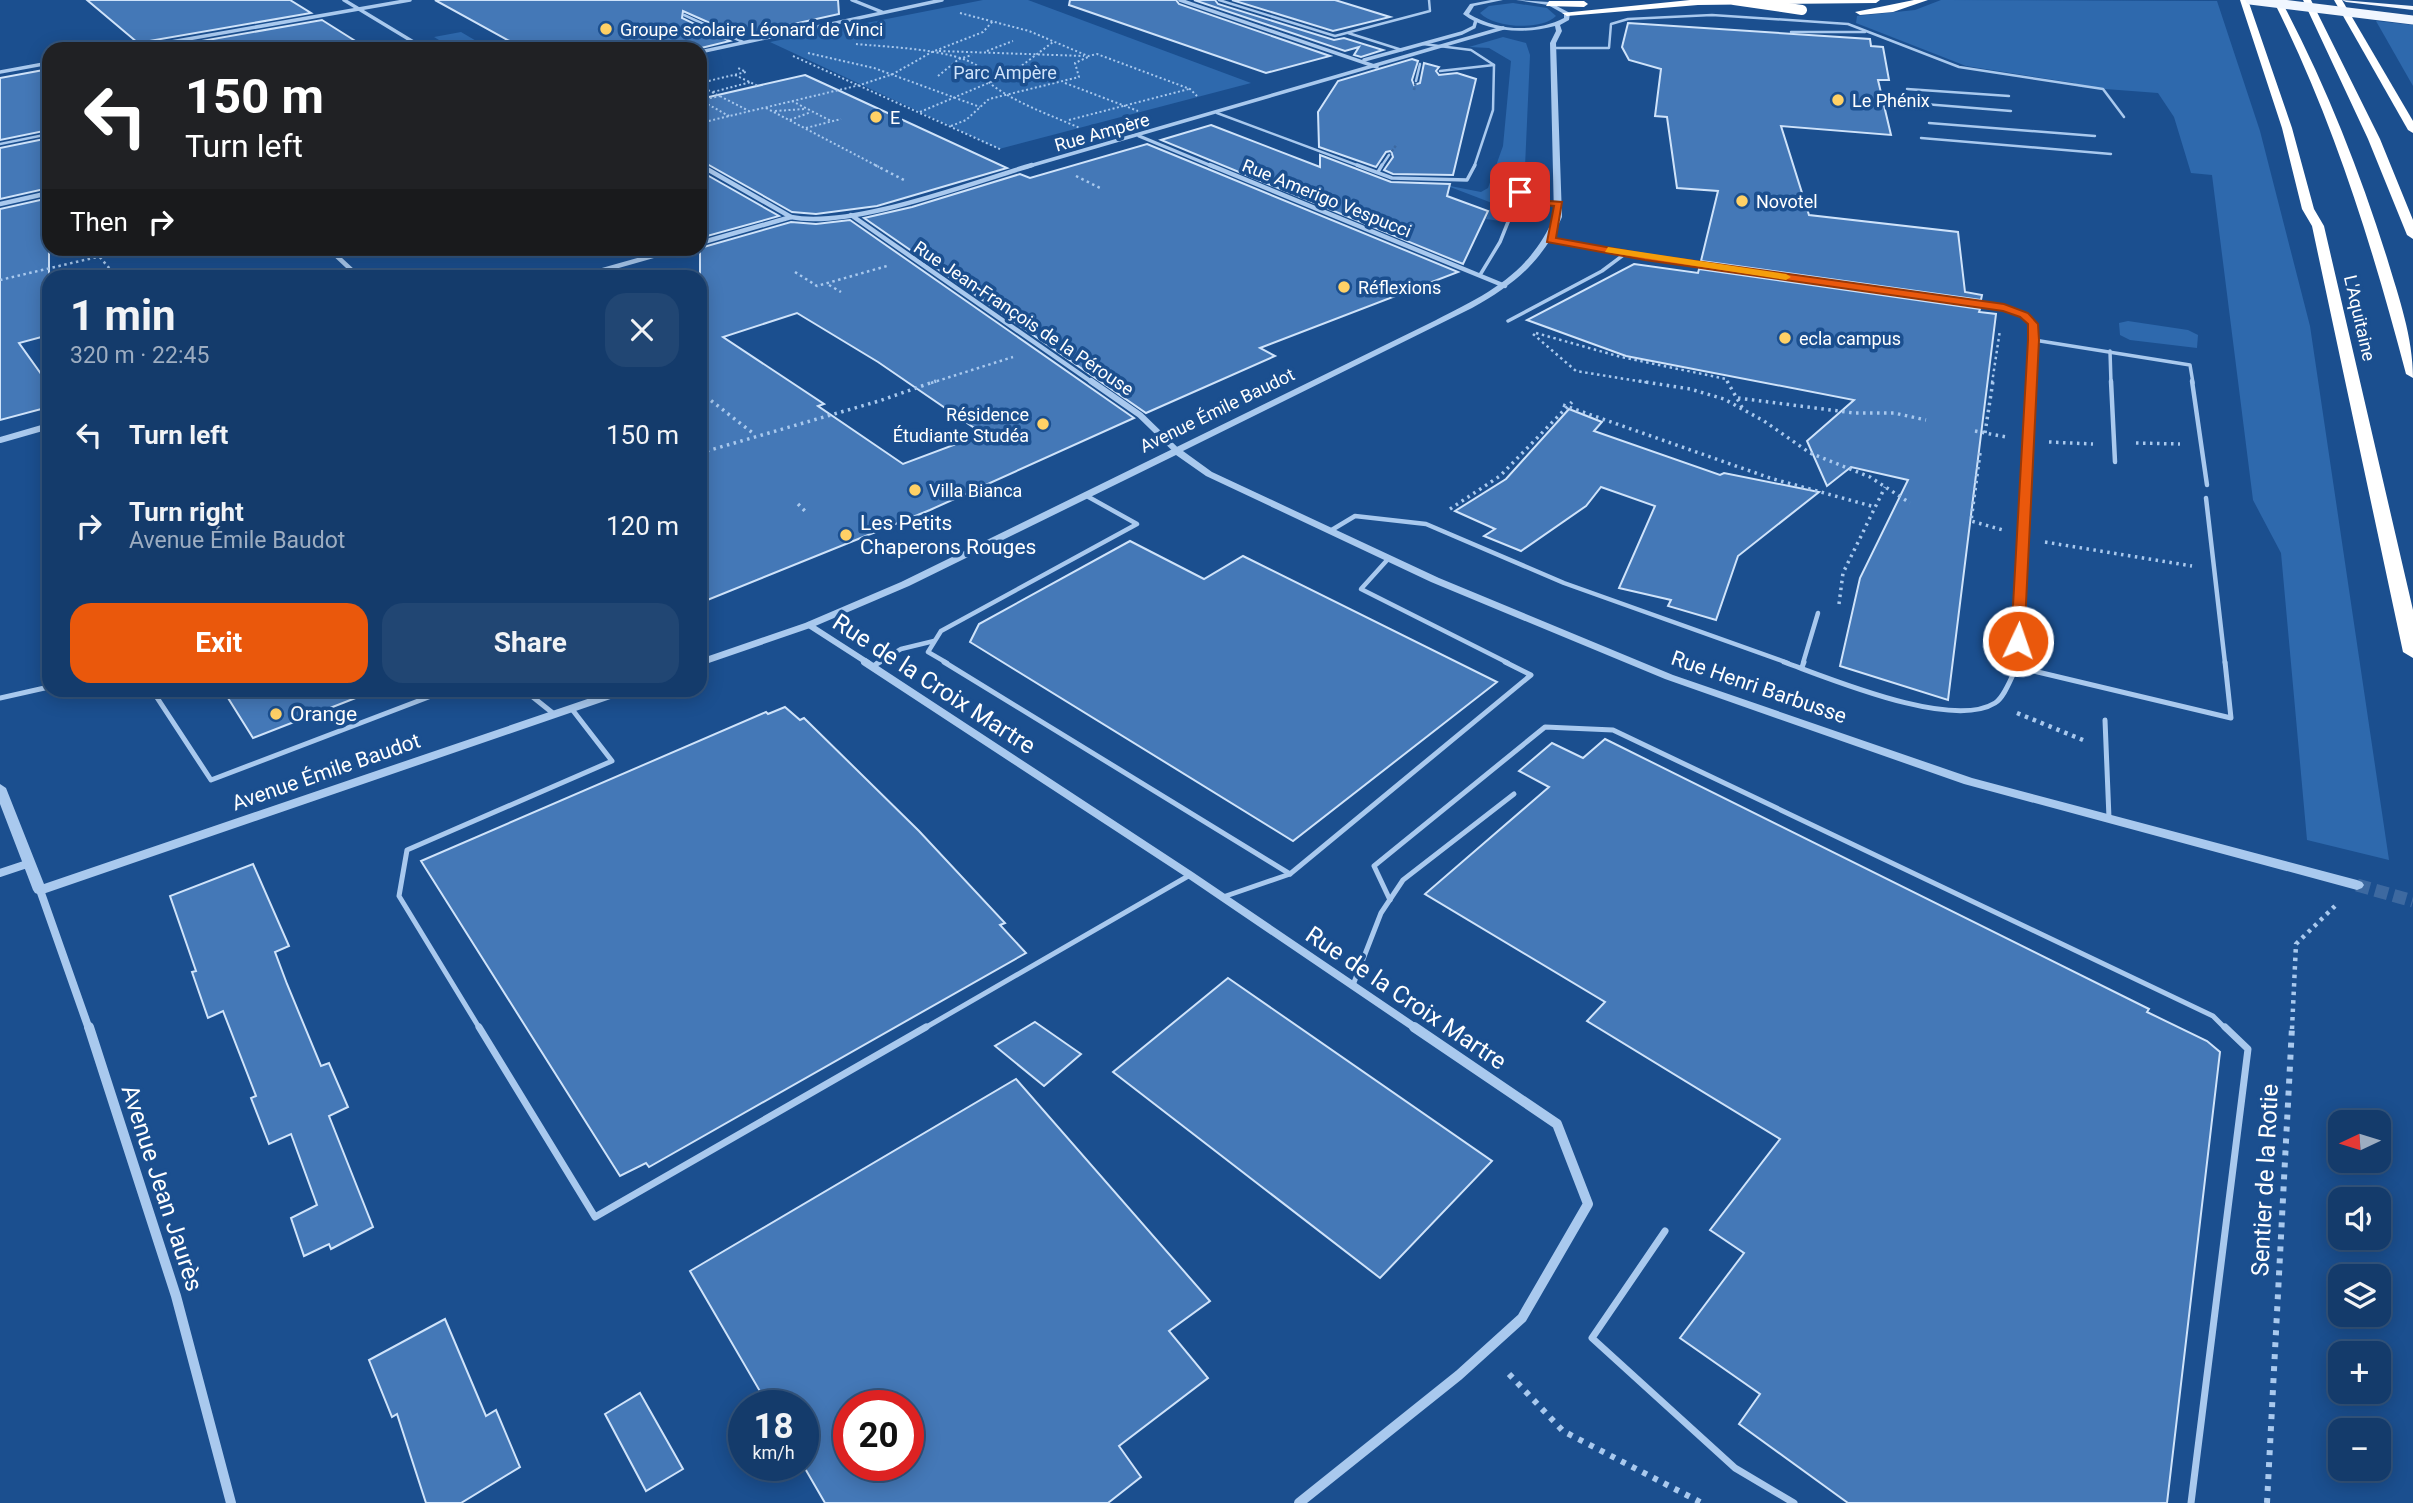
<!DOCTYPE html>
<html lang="en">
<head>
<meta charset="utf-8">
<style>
  body { margin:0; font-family:Roboto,sans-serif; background:#214673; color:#f1f3f6; height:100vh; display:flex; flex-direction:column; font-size:26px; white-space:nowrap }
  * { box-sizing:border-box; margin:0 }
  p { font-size:23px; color:#9dadc1 }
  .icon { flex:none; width:38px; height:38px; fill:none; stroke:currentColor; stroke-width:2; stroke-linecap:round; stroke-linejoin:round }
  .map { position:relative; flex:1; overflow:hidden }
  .side { position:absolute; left:42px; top:270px; width:665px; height:427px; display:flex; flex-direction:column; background:#143b6b; border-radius:21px; box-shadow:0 4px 18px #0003,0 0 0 2px #33557e }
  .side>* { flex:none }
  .guide { position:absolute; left:42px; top:42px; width:665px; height:214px; border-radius:21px; box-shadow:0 4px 18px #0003,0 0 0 2px #33557e; background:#202124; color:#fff; overflow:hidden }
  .needle { width:46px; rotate:266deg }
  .fabs { position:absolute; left:2328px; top:1110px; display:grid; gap:14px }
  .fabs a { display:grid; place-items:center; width:63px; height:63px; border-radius:14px; background:#143b6b; box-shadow:0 4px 18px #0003,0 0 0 2px #33557e; font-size:35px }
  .speed { position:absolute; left:728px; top:1390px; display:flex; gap:14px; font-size:35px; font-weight:700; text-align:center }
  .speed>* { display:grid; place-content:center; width:91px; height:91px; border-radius:50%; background:#143b6b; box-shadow:0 4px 18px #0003,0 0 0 2px #33557e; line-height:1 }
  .speed small { font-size:18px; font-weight:400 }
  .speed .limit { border:10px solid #d22; background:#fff; color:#111 }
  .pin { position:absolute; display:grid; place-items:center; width:60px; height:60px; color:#fff; margin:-30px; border-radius:14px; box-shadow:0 4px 10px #0006 }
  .me { position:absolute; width:77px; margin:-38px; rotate:3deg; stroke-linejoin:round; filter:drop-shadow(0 0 5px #0008) }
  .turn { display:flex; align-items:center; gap:24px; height:147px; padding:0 28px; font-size:32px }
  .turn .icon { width:91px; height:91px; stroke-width:2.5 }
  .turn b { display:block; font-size:49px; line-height:60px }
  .then { display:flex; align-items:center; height:66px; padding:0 28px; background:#0003; gap:14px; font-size:26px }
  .round { display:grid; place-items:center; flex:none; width:74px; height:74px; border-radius:21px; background:#214673 }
  .headline { display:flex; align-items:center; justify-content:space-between; height:119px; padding:0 28px }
  h1 { font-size:42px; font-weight:700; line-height:52px }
  .cta { display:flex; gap:14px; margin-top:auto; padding:14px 28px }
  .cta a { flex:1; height:80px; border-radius:21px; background:#ea580c; color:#fff; font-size:28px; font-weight:700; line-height:80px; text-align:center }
  .cta a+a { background:#214673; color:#f1f3f6 }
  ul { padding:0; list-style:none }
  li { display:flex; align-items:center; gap:21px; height:91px; padding:0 28px }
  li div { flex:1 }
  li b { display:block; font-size:26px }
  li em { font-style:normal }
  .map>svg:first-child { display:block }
</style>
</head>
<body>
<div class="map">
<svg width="2413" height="1503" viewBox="0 0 2413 1503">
  <rect width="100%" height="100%" fill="#1b4f8f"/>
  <g fill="#2e69ad">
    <path d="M983 0H1028L1251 83 999 149 770 42Z"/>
    <path d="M1941 0 2217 1 2260 131 2310 326 2389 860 2307 840 2281 553 2253 500 2212 175 2191 173 2174 117 2158 93 2079 87 2074 83 1966 66 1856 23 1857 16 1915 10Z"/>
    <path d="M1513 3 1547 8 1556 16C1541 31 1494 28 1480 13L1489 6Z"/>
    <path d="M2376 21 2413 25V86Z"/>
    <path d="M461 32 490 49H454L434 37Z"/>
    <path d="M1503 37 1526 43 1530 55 1524 189 1499 187 1512 191 1500 221 1486 219 1492 203 1445 185 1481 192 1488 188 1503 146 1511 61 1489 48 1469 47Z"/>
    <path d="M2128 321 2188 330 2198 335 2197 348 2130 340 2120 335 2119 323Z"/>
  </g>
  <g fill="#4478b7" stroke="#cfe3fa" stroke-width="2" fill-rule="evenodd">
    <path d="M87 0H290L311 13 138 43Z"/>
    <path d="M435 0H838L839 14 739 36 683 11 682 18 730 41 697 49H524Z"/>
    <path d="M1070 0H1176L1179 4 1330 56 1266 73 1069 5Z"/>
    <path d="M1194 0H1215L1218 4 1334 40 1344 38 1383 50 1361 57 1354 55 1359 47 1345 51Z"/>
    <path d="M1232 0H1335L1390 17 1333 31Z"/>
    <path d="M322 20 368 49H156Z"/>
    <path d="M1628 23 1870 39 1871 46 1883 47 1889 80H1878L1891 135 1781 126 1809 215 1958 232 1965 292 1982 295 1981 300 1701 261 1718 191 1677 188 1667 117 1655 116 1661 69 1629 60 1622 47Z"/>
    <path d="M1412 59 1418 61 1412 80 1414 85 1420 83 1424 63 1439 67 1436 71 1439 75 1457 73 1476 79 1453 175 1393 174 1384 170 1393 157 1391 151 1386 152 1376 167 1319 147 1318 112 1338 81Z"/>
    <path d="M49 69V130L0 140V78Z"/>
    <path d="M805 75 853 97 1007 168 877 206 816 214 792 212 700 160V99Z"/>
    <path d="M1211 125 1320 167V155L1391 182 1450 184 1447 196 1488 211 1463 264 1161 140Z"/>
    <path d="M49 138V188L0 199V148Z"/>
    <path d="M1147 144 1208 169 1458 272 1260 348 1275 356 1146 413 864 218 912 207 1020 174 1030 178Z"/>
    <path d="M700 171 779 216 700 238Z"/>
    <path d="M49 198V335L19 343 49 385V407L0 420V209Z"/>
    <path d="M850 220 1134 418 930 510 700 603V248L791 222 816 224ZM797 313 878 362 983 434 903 464 818 406 824 404 723 337Z"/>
    <path d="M1634 264 1698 273 1699 269 1980 309 1979 312 1996 314 1948 700 1840 666 1860 578 1908 480 1851 467 1827 486 1807 441 1854 400 1626 356 1527 320Z"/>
    <path d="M1569 409 1602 422 1594 431 1720 475 1724 473 1819 492 1738 556 1716 620 1668 606 1671 600 1619 588 1655 506 1601 487 1586 506 1521 551 1484 536 1495 529 1455 511 1506 479Z"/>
    <path d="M1130 541 1204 579 1243 556 1497 682 1293 841 970 642 979 624Z"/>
    <path d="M223 690H371V692L253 738Z"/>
    <path d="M785 707 800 720 804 718 919 831 1005 923 1000 925 1026 953 649 1167 646 1163 620 1176 421 861 766 712 768 714Z"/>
    <path d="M1605 739 2149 1009 2147 1012 2207 1041 2220 1052 2167 1503H1848L1739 1424 1760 1394 1680 1338 1744 1253 1710 1230 1780 1139 1587 1021 1605 1002 1425 894 1549 787 1519 771 1552 743 1583 758Z"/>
    <path d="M253 864 289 946 275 952 287 984 321 1066 329 1063 348 1107 329 1116 373 1227 331 1249 329 1244 304 1256 291 1218 317 1205 291 1134 269 1144 251 1098 256 1096 223 1011 208 1018 192 972 196 971 170 896Z"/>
    <path d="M1228 978 1492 1161 1380 1278 1113 1072Z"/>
    <path d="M1035 1022 1081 1054 1044 1086 995 1046Z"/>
    <path d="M1016 1079 1210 1301 1169 1331 1208 1378 1119 1446 1141 1477 1108 1503H825L803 1465V1405H768L690 1271ZM849 1405H908V1465H849Z"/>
    <path d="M445 1319 486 1416 496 1410 520 1467 461 1503H426L397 1414 392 1417 369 1360Z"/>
    <path d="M640 1393 683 1469 646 1491 605 1414Z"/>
  </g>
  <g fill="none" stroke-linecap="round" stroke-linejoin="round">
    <g stroke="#3d69a0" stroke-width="2.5" stroke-dasharray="2.5 2" stroke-linecap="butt">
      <path d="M1414 90 1416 81"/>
      <path d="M1389 155 1397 144"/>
    </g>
    <path stroke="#3d69a0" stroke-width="13" stroke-dasharray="13 6" stroke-linecap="butt" d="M2357 885 2413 901"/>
    <g stroke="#a9c9ee" stroke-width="2" stroke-dasharray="2 2.5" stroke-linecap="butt">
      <path d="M960 13 1029 31 1088 56 1097 54 1190 89 1197 96"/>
      <path d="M856 44C887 47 955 49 979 67 984 72 986 80 992 85 1018 104 1050 115 1080 128"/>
      <path d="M939 51 1084 56"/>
      <path d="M987 51 1013 41"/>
      <path d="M808 53 874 68 980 107"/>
      <path d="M793 56 1002 150"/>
      <path d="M735 75 758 86"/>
      <path d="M938 76 959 59 972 55"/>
      <path d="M700 83 746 72 738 68"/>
      <path d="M1065 83 1138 111"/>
      <path d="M700 86 749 111"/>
      <path d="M713 92 751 82"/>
      <path d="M700 100 729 116"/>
      <path d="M701 100 720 96"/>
      <path d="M792 101 831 121"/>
      <path d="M766 108 879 167"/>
      <path d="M775 111 805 109"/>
      <path d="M920 112 1012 73 1053 42"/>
      <path d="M790 120 811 112"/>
      <path d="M1069 120 1189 89"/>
      <path d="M700 123 860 85 893 74 932 52 983 32 993 21"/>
      <path d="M951 126 966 120 989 99 1079 77 1075 63 1088 57"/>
      <path d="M806 128 841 119"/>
    </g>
    <g stroke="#a9c9ee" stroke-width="2.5" stroke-dasharray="2.5 3.5" stroke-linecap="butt">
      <path d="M875 165 904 180"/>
      <path d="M1076 176 1100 188"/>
      <path d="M92 248 116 276"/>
      <path d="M795 272 817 286 887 266"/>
      <path d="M545 276 560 272"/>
      <path d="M0 280 135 248"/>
      <path d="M829 285 841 292"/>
      <path d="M1536 333 1621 357 1726 379 1728 383"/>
      <path d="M1533 334 1576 371 1650 383"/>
      <path d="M931 383 1013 357"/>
      <path d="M1992 383 2000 330"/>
    </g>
    <g stroke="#a9c9ee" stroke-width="3.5" stroke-dasharray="2.5 4.5" stroke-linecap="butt">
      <path d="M1639 381 1690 389 1724 399 1764 421 1810 453 1870 477 1910 503"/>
      <path d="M1727 381 1743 409"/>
      <path d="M700 392 754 434"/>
      <path d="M1738 398 1854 413H1894L1926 420"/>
      <path d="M1563 405 1770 478 1875 507"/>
      <path d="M1975 431 2006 437"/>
      <path d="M1985 433 1993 381"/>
      <path d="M2049 442 2093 444"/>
      <path d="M2136 443 2180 444"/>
      <path d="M700 453 879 401 936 381"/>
      <path d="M1980 453 1971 521 2003 530"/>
      <path d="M798 504 806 512"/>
      <path d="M1450 509 1500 476 1572 402"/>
      <path d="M2045 542 2192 566"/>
      <path d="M1839 604 1843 573 1885 487"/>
    </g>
    <g stroke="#a9c9ee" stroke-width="4.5" stroke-dasharray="3.5 5" stroke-linecap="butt">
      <path d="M2017 713 2083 740"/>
      <path d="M2292 1029 2296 944 2336 905"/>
    </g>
    <g stroke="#a9c9ee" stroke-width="6" stroke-dasharray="5 7" stroke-linecap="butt">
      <path d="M1509 1374 1563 1431 1702 1503"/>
      <path d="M2267 1503 2292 1027"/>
    </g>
    <g stroke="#a9c9ee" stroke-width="2.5">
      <path d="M1219 0 1335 36 1430 11 1429 0"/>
      <path d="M684 15 743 42"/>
      <path d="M1791 32H1865"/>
      <path d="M1348 33 1402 50"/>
      <path d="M1423 44 1471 50 1494 65 1493 110 1474 167"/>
      <path d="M1553 48H1609L1611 24 1628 19 1712 15 1848 24 1959 67 2103 89 2124 117"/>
      <path d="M1440 71 1494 65"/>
      <path d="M1907 89 2009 96"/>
      <path d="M1924 104 2011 111"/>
      <path d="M1217 113 1362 167"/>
      <path d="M1929 123 2095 136"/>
      <path d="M1921 138 2111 154"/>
      <path d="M0 144 49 134"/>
    </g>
    <g stroke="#a9c9ee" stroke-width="3.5">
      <path d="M1357 165 1392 178 1467 180 1475 165"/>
      <path d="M1516 201 1558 203"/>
      <path d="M1550 240 1645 257 2004 308 2024 315 2033 324 2032 383"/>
      <path d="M1480 275 1500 242 1520 192"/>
      <path d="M1508 321 1602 271 1626 253"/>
      <path d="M2034 340 2190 365 2193 383"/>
      <path d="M2110 351 2111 383"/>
    </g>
    <g stroke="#a9c9ee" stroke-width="4.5">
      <path d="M2111 381 2115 462"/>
      <path d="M2192 381 2207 485"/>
      <path d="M2206 498 2225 663"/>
      <path d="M1330 531 1355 516 1426 524 1564 583 1788 663"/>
      <path d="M1389 558 1361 589 1508 663"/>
      <path d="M877 663 901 649 934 641"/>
      <path d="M947 663 928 652 941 631 1137 524 1085 495"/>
      <path d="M1803 663 1818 613"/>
      <path d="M2017 663 2032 381"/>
    </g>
    <g stroke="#a9c9ee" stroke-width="5">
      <path d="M944 662 1290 874"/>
      <path d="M1784 662C1831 679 1952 730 1995 703 2005 697 2011 677 2017 667"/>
      <path d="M2017 662V667L2231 718 2225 662"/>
      <path d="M873 666 880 662"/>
      <path d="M1802 667 1804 662"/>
      <path d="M152 690 211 780 447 690"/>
      <path d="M524 690 554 714"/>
      <path d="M0 698 49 687"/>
      <path d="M2105 720 2109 818"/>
      <path d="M1223 897 1290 874 1531 675 1505 662"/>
      <path d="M1390 900 1374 866 1545 727 1613 730 2213 1016 2226 1029"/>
      <path d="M1353 985 1381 913 1403 880 1514 794"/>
      <path d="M480 1029 399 896 407 850 612 761 571 708"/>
      <path d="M923 1029 1190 875"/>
    </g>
    <g stroke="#a9c9ee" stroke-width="7">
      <path d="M479 1027 595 1217 926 1027"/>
      <path d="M1665 1231 1592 1338 1735 1468 1794 1503"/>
      <path d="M2191 1503 2248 1049 2225 1027"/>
    </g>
    <g stroke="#a9c9ee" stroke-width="2.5">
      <path d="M1416 81 1420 64"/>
      <path d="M1381 167 1389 155"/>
    </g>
    <path stroke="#a9c9ee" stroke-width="3.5" d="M1378 172 1382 165"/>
    <g stroke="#a9c9ee" stroke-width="3.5">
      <path d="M344 0 425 49"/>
      <path d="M852 0 882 12"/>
      <path d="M1180 0 1377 67"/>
      <path d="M131 49 410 0"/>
      <path d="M700 52 942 0"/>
      <path d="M1364 60 1462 33 1474 27 1476 20"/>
      <path d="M0 72 49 63"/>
      <path d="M1139 136 1214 167"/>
      <path d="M700 165 703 167"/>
      <path d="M1026 167 1503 28"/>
    </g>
    <g stroke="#a9c9ee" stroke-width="4.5">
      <path d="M700 165 791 217"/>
      <path d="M1210 165 1505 286"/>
      <path d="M0 204 49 193"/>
      <path d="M851 215 1093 383"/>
      <path d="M700 243 791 217C851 229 971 183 1032 165"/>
      <path d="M328 248 358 276"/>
      <path d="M582 276 681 248"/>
    </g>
    <g stroke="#a9c9ee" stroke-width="6">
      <path d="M1091 381 1140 415 1177 451"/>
      <path d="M0 440 49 426"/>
      <path d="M809 625 868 663"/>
    </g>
    <g stroke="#a9c9ee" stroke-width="8">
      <path d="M865 662 1190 875 1417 1029"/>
      <path d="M0 873 30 863"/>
      <path d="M40 890 89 1029"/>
    </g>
    <g stroke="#a9c9ee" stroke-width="10">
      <path d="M89 1027 176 1296 231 1503"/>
      <path d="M1299 1503 1459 1375 1522 1318 1588 1204 1557 1124 1414 1027"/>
    </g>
    <g fill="#a9c9ee" fill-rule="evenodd">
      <path d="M1491 0H1503L1474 6 1469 14C1497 31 1535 33 1564 18V14L1548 5 1516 0 1549 2 1570 13 1569 20 1560 25 1562 31 1556 43 1562 217C1542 262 1515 284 1472 308L1183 451 1212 472 1439 578 1673 675 1972 778 2357 880 2362 882 2364 885 2362 888 2357 890 1964 784 1665 679 1431 582 1206 476 1176 455 909 586 813 627 700 666V659L805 623 901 582 1428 324C1483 296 1528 277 1554 217L1550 43 1556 31 1555 26C1525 34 1488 33 1463 14L1470 4Z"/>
      <path d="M614 690H630L628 693 40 895 35 893 33 890 0 804V784L6 788 44 884Z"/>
    </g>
    <path fill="#f0f6ff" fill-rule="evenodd" d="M2342 0 2413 6V10L2346 2Z"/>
    <g fill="#fff" fill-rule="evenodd">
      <path d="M1690 0H1880L1876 3 1698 5 1567 16 1562 13Z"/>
      <path d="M1914 0H1928L1893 12 1860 15 1855 12Z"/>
      <path d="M2240 0H2248L2292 128 2314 209 2324 226 2413 610V658L2403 652 2312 226 2302 209 2282 128Z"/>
      <path d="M2273 0H2281C2325 83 2359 169 2387 258 2399 298 2413 337 2413 378L2406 374C2372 245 2333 119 2273 0Z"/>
      <path d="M2303 0H2311L2380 139 2413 220V239L2407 235 2368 139Z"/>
      <path d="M2334 0H2342L2413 121V133L2408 130Z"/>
      <path d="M1549 1H1584L1588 4 1584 7 1546 6Z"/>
    </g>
    <path stroke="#f0f6ff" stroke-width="9" d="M2250 0 2413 20"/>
    <path stroke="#fff" stroke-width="10" d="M1734 0 1802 10"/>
  </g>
  <path fill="#ea580c" stroke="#983908" stroke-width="2" d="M1520 189 1524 192 1522 199 1562 202 1556 238 1645 254 2004 304 2028 313 2038 324 2039 340 2024 644H2013L2011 641 2028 340V324L2020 317 2003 311 1645 260 1547 242 1554 206 1513 203 1515 192Z"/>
  <path fill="#f59e0b" d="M1608 247 1786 274 1791 277 1786 280 1605 252Z"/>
  <g fill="#ffd166" stroke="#1b4f8f" stroke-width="2.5">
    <circle cx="606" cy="29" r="7"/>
    <circle cx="1838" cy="100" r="7"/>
    <circle cx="876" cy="117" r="7"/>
    <circle cx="1742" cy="201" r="7"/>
    <circle cx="1344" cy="287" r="7"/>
    <circle cx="1785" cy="338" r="7"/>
    <circle cx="1043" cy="424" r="7"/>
    <circle cx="915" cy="490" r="7"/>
    <circle cx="846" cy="535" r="7"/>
    <circle cx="276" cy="714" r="7"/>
  </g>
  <g text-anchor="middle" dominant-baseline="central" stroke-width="7" stroke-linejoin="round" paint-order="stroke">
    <g font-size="18" fill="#fff" stroke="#1b4f8f" text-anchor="start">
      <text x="620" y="29">Groupe scolaire Léonard de Vinci</text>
      <text x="1852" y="100">Le Phénix</text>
      <text x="890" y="117">E</text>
      <text x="1756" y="201">Novotel</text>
      <text x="1358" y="287">Réflexions</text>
      <text x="1799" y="338">ecla campus</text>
      <text x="1029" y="414" text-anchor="end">Résidence<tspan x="1029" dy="21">Étudiante Studéa</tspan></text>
      <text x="929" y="490">Villa Bianca</text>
    </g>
    <g font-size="18" fill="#cfe3fa" stroke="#1b4f8f">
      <text x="1005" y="72">Parc Ampère</text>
    </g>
    <g font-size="18" fill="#fff" stroke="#1b4f8f">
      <text transform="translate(1102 132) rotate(-16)">Rue Ampère</text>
      <text transform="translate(1327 198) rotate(22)">Rue Amerigo Vespucci</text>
      <text transform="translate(1024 318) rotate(34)">Rue Jean-François de la Pérouse</text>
      <text transform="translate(2360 318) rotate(77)">L'Aquitaine</text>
      <text transform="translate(1217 410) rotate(-26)">Avenue Émile Baudot</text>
    </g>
    <g font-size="21" fill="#fff" stroke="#1b4f8f" text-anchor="start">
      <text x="860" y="523">Les Petits<tspan x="860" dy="24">Chaperons Rouges</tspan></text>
      <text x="290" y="714">Orange</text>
    </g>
    <g font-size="21" fill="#fff" stroke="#1b4f8f">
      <text transform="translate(1759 687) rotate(19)">Rue Henri Barbusse</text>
      <text transform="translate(326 772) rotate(-19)">Avenue Émile Baudot</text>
    </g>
    <g font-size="24" fill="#fff" stroke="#1b4f8f">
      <text transform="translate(934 684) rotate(33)">Rue de la Croix Martre</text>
      <text transform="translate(1406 998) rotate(34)">Rue de la Croix Martre</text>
      <text transform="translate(2265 1180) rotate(-87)">Sentier de la Rotie</text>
      <text transform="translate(162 1188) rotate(72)">Avenue Jean Jaurès</text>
    </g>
  </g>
</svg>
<div class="fabs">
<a><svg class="needle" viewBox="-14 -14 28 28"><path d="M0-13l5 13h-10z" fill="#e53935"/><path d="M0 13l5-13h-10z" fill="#9dadc1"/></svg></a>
<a><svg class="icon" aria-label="sound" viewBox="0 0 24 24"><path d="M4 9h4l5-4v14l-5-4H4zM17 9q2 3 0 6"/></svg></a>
<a><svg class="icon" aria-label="layers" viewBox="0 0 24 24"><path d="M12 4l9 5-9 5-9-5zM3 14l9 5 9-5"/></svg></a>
<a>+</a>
<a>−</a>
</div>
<div class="speed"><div>18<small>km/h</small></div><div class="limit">20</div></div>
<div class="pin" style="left:1520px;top:192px;background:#d93025"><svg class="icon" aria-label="arrive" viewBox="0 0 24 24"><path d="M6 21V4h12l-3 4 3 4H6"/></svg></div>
<svg class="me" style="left:2018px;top:641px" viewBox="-20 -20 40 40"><circle r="17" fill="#ea580c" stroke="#fff" stroke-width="3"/><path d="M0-11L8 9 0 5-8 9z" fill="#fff"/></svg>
<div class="guide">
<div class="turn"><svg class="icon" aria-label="left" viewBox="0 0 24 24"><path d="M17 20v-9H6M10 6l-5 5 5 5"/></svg><div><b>150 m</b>Turn left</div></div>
<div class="then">Then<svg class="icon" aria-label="right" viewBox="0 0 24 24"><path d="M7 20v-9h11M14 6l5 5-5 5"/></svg></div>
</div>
<section class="side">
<div class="headline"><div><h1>1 min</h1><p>320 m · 22:45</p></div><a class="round"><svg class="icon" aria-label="close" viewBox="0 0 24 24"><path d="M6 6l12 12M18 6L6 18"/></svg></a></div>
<ul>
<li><svg class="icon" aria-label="left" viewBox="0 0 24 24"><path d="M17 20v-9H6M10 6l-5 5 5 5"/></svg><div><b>Turn left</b></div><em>150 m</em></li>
<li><svg class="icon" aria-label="right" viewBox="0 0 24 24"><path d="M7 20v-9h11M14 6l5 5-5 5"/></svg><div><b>Turn right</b><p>Avenue Émile Baudot</p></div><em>120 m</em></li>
</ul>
<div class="cta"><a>Exit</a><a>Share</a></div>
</section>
</div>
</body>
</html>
